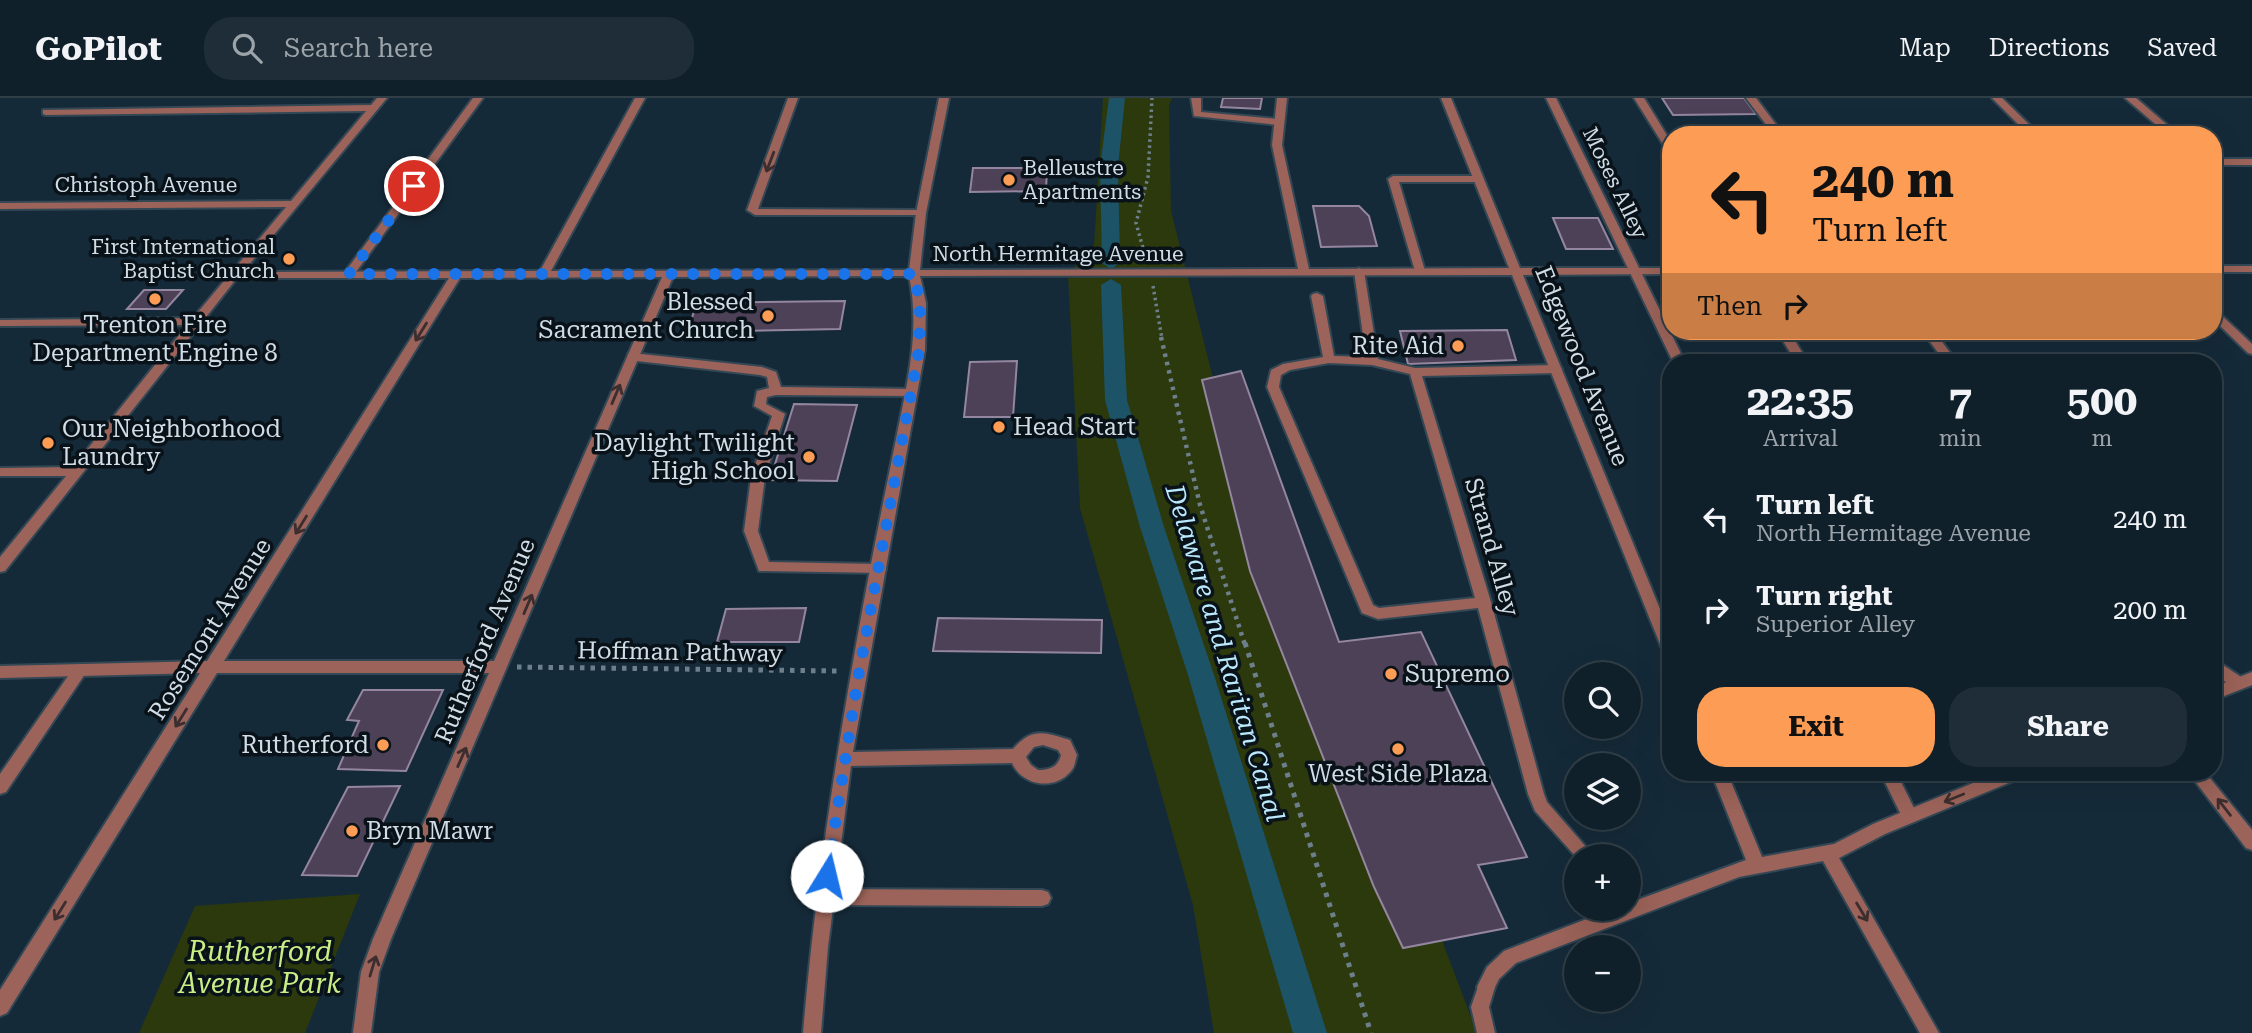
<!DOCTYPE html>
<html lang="en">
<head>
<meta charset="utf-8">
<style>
  body { margin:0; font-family:"Roboto Serif",serif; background:#1e2d37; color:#f1f3f6; height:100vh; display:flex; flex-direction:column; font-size:26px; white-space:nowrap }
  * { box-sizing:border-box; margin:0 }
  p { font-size:23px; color:#9ca3a9 }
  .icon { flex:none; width:38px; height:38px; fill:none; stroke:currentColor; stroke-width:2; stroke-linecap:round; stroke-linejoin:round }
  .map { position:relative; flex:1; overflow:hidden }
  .side { position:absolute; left:1662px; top:256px; width:560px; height:427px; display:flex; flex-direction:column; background:#10202b; border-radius:28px; box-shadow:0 7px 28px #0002,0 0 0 2px #303e47 }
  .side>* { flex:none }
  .banner { position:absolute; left:1662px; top:28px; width:560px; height:214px; border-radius:28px; box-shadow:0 7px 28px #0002,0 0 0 2px #303e47; background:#fd9d55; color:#111; overflow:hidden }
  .controls { position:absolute; left:1564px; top:564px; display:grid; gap:14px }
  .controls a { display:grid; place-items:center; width:77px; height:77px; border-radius:50%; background:#10202b; box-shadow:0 7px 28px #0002,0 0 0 2px #303e47; font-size:35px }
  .pin { position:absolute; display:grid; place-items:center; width:60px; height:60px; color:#fff; margin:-30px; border:4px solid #fff; border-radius:50%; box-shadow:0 2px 7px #0007 }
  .me { position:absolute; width:77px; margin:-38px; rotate:9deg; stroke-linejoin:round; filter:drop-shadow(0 0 5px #0008) }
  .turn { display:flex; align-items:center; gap:24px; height:147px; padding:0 35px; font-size:32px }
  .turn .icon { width:91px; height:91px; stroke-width:2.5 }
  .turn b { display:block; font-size:49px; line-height:60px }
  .then { display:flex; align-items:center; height:66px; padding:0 35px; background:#0003; gap:14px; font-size:26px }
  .eta { display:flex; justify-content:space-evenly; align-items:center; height:119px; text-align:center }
  .eta b { font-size:42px; font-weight:700; line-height:49px }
  .cta { display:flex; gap:14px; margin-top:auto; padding:14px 35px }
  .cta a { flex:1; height:80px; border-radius:28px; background:#fd9d55; color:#111; font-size:28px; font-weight:700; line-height:80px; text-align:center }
  .cta a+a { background:#1e2d37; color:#f1f3f6 }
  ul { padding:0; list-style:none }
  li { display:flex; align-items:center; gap:21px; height:91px; padding:0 35px }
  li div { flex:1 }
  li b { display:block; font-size:26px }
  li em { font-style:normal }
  header { display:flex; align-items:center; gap:42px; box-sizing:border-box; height:98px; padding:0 35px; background:#10202b; border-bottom:2px solid #303e47 }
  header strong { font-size:33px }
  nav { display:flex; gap:38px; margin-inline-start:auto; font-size:24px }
  .search { width:490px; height:63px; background:#1e2d37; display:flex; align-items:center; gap:18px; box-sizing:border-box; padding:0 24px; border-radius:28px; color:#9ca3a9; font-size:26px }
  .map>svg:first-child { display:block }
</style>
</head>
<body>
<header>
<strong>GoPilot</strong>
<div class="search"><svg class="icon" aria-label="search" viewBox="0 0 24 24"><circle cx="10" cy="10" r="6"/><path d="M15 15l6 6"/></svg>Search here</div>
<nav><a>Map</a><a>Directions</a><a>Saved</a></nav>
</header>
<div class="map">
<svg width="2252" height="935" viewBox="0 0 2252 935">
  <rect width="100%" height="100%" fill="#152a39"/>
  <g fill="#2b390d">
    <path d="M1103 0H1172L1169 8 1171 113 1255 448 1435 824 1477 935H1214L1193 807 1080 410 1068 176 1094 148Z"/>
    <path d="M360 796 305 935H139L195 808Z"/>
  </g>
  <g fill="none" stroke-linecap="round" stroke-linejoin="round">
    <g fill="#1d5367" fill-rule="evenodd">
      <path d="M1109 0H1125L1118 69 1120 165 1111 171 1102 165 1100 69Z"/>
      <path d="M1111 181 1121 187 1127 302 1164 429 1214 577 1327 935H1293L1188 577 1140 429 1105 302 1101 187Z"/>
    </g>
  </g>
  <g fill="#4d4157" stroke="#94869f" stroke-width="2">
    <path d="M1223 0H1262L1260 11 1221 9Z"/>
    <path d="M1662 0H1744L1756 16 1673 17Z"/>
    <path d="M973 70H1047L1046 93 970 94Z"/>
    <path d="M1313 108H1359L1369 118 1377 148 1321 149Z"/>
    <path d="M1553 120H1598L1613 151H1566Z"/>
    <path d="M144 192H183L166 211H127Z"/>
    <path d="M845 203 840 231 687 234 697 205Z"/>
    <path d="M1507 232 1516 262 1408 266 1400 233Z"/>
    <path d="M1017 263 1013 319H964L970 264Z"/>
    <path d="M1241 273 1339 544 1421 534 1527 759 1478 767 1507 830 1403 850 1374 789 1250 473 1202 282Z"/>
    <path d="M794 306 857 307 837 383 770 382Z"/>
    <path d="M806 510 799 544H717L726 511Z"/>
    <path d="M938 520 1102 522 1101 555 933 553Z"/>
    <path d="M363 592H443L406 673 338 671 359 623 347 622Z"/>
    <path d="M400 688 357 778 302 777 348 689Z"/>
  </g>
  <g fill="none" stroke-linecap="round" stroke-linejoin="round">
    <g stroke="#334755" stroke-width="4">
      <g id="service">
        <path d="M473 0H483L353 178H345V174Z"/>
        <path d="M788 0H798L758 111 921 112 926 115 925 117H755L747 112Z"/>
        <path d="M1191 0H1201V14L1278 21 1283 24 1278 27 1194 18Z"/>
        <path d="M1546 0H1556L1685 264H1673Z"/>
        <path d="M1746 0H1756L1784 37H1774Z"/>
        <path d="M2125 0H2136L2179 37H2168Z"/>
        <path d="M1393 78H1478L1483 81 1478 84H1399L1425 173 1424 175 1420 176 1415 173 1388 81Z"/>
        <path d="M1359 170 1364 173 1378 261 1415 270 1556 267 1562 271 1556 275 1422 278 1491 504 1544 696 1547 704 1594 758H1577V760L1535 713 1528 696 1478 510 1378 521 1362 515 1267 289 1271 272 1283 266 1323 259 1311 198 1313 196 1317 195 1323 198 1334 258 1366 259 1354 173ZM1329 265 1372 267 1410 276 1475 500 1379 510 1373 507 1279 289 1281 277 1290 272Z"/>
        <path d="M1922 233H1934L1957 264H1945Z"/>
        <path d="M632 255 762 269 776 274 781 289 915 291 917 294 915 297 911 298 776 297 767 299 766 306 785 316 765 379 758 433 769 464 879 466 884 467 886 471 884 475 759 473 744 433 751 379 772 318 754 308 757 293 769 290 767 279 760 277 628 262V256Z"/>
        <path d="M2214 561 2244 581 2247 585 2244 589C2233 593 2223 581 2214 575Z"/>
        <path d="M80 566 85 568 88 572 85 576 6 694 0 696V676L75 568Z"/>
        <path d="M1880 674H1896L1918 718 1916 723 1910 725 1904 723Z"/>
        <path d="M824 791 1042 792 1048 794 1051 800 1048 806 1042 808 824 807 818 805 815 799 818 793Z"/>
        <path d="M1486 880 1492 883 1495 889 1489 909 1495 935H1477L1471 909 1480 883Z"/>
      </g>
    </g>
    <g stroke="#334755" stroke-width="4">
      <g id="minor">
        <path d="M377 0H387L243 174 540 173 635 0H645L551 173 909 172 916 115 939 0H949L926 115 920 172 1298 171 1272 47 1277 0H1287L1282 47 1309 171 1509 170 1441 0H1451L1520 170H1671V176L1523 177 1671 538V562L1666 560 1664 556 1512 177 920 178 926 205 925 252 853 654 1013 651C1032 629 1044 634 1070 642L1077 657C1075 663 1075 669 1071 673 1054 694 1022 687 1012 665L851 668 828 849 821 935H803C815 792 837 650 863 508 873 454 884 400 895 346 906 289 921 236 909 178L673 179 391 841 379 874 371 935H353L361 874 373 841 489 575H217L7 915 0 918V892L200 575 0 580V568L207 563 449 180H237L5 473 0 474V459L66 378H0V370L73 369 187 227 0 228V222L193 220 286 109 0 111V105L291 103 366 13 46 17 43 16V12L371 7ZM662 179 494 563H224L460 180ZM1043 647 1058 652 1061 657C1058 669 1050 672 1038 672L1031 667 1026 659 1034 649Z"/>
        <path d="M1634 0H1644L1671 44V54L1666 51Z"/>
        <rect x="2214" y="61" width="38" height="6"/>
        <rect x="2214" y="168" width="38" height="6"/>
        <path d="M1777 233H1789L1808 264H1796Z"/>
        <path d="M2252 574V587L2214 602V589Z"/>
        <path d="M1711 674H1727L1762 759 1834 746 1873 726 2000 674H2025L2023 679 1885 736 1839 760 1939 935H1920L1823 763 1739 779 1516 865 1499 881 1492 895 1486 898 1480 895 1477 889 1487 869 1504 853 1615 810H1629V805L1746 762Z"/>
        <path d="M2188 674H2205L2252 732V752L2246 750Z"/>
      </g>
    </g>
    <g stroke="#334755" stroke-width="4">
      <g id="tertiary">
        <path d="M1992 0H2002L2040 37H2029Z"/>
        <path d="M2214 213 2218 214 2252 246V256L2248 255 2214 222Z"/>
      </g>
    </g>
    <g stroke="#6e7f8c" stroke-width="3.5" stroke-dasharray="2.5 3.5" stroke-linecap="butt">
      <path d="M1146 161 1136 125 1148 79 1152 0"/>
      <path d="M1153 188 1162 241"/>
    </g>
    <path stroke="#6e7f8c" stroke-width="4.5" stroke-dasharray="3.5 5" stroke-linecap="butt" d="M1161 239 1200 407 1245 547"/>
    <g stroke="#6e7f8c" stroke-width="5" stroke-dasharray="4.5 6" stroke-linecap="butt">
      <path d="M1245 545 1371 935"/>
      <path d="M517 569 841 573"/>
    </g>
    <use href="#service" fill="#9b6359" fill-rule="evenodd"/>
    <use href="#minor" fill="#9b6359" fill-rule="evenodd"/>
    <use href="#tertiary" fill="#9b6359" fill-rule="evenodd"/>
  </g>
  <defs><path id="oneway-shaft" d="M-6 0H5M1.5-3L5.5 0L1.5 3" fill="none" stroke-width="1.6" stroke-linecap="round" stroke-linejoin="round" transform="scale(1.75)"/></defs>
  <g stroke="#3c2e2f">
    <use href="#oneway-shaft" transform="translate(770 64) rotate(111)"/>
    <use href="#oneway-shaft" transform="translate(421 234) rotate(122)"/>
    <use href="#oneway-shaft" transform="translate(616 296) rotate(-67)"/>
    <use href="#oneway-shaft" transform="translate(301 427) rotate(122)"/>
    <use href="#oneway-shaft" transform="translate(528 506) rotate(-67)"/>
    <use href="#oneway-shaft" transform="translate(181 620) rotate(122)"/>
    <use href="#oneway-shaft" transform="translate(462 659) rotate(-66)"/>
    <use href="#oneway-shaft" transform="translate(1954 700) rotate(158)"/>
    <use href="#oneway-shaft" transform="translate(2224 709) rotate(-128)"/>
    <use href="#oneway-shaft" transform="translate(60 813) rotate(122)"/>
    <use href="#oneway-shaft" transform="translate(1862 814) rotate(59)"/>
    <use href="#oneway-shaft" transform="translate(373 868) rotate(-73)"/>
  </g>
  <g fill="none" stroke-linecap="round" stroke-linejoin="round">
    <path stroke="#1a73e8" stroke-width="12" stroke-dasharray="0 21.6" d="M414 88 349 176H914L920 205 919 252 859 574 827 778"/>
  </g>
  <g fill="#fd9d55" stroke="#091218" stroke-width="2.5">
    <circle cx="1009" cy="82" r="7"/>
    <circle cx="289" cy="161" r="7"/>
    <circle cx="155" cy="201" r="7"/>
    <circle cx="768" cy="218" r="7"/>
    <circle cx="1458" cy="248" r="7"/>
    <circle cx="999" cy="329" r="7"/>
    <circle cx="48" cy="345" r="7"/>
    <circle cx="809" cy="359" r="7"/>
    <circle cx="1391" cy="576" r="7"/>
    <circle cx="383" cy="647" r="7"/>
    <circle cx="1398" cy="651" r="7"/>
    <circle cx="352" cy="733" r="7"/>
  </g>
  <g text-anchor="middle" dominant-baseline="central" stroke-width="7" stroke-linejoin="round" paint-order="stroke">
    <g font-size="21" fill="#d0dde7" stroke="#091218" text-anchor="start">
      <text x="1023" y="70">Belleustre<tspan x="1023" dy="24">Apartments</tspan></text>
      <text x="275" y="149" text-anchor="end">First International<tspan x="275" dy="24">Baptist Church</tspan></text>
    </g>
    <g font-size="21" fill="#d0dde7" stroke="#091218">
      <text transform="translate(1615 85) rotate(64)">Moses Alley</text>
      <text x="146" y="87">Christoph Avenue</text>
      <text x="1058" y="156">North Hermitage Avenue</text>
    </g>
    <g font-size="24" fill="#d0dde7" stroke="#091218" text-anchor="end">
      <text x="754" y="204">Blessed<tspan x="754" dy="28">Sacrament Church</tspan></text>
      <text x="155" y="227" text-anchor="middle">Trenton Fire<tspan x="155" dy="28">Department Engine 8</tspan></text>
      <text x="1444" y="248">Rite Aid</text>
      <text x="1013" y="329" text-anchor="start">Head Start</text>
      <text x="62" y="331" text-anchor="start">Our Neighborhood<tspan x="62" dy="28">Laundry</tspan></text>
      <text x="795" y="345">Daylight Twilight<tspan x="795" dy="28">High School</tspan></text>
      <text x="1405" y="576" text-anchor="start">Supremo</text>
      <text x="369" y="647">Rutherford</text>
      <text x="1398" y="676" text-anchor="middle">West Side Plaza</text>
      <text x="366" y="733" text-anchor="start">Bryn Mawr</text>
    </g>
    <g font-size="24" fill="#d0dde7" stroke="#091218">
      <text transform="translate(1582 268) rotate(68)">Edgewood Avenue</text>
      <text transform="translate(1492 449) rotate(74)">Strand Alley</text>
      <text transform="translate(210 531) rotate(-58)">Rosemont Avenue</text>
      <text transform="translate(485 543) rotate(-67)">Rutherford Avenue</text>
      <text transform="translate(680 554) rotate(1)">Hoffman Pathway</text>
    </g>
    <g font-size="26" font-style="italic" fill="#bae8fc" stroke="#091218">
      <text transform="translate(1225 555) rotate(73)">Delaware and Raritan Canal</text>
    </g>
    <g font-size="28" font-style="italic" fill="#caee86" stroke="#091218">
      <text x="260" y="853">Rutherford<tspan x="260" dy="32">Avenue Park</tspan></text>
    </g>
  </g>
</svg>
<div class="controls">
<a><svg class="icon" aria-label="search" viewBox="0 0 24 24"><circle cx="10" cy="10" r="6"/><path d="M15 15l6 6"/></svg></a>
<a><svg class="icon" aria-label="layers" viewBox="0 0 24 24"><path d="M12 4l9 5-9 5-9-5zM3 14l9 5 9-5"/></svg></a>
<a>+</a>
<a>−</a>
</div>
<div class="pin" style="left:414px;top:88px;background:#d93025"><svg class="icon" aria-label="arrive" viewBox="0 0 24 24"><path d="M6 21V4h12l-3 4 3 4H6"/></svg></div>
<svg class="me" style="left:827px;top:778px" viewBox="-20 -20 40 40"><circle r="19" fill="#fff"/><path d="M0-13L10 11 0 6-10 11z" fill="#1a73e8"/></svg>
<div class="banner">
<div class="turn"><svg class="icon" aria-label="left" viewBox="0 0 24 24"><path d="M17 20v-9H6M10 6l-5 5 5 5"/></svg><div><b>240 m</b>Turn left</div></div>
<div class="then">Then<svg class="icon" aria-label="right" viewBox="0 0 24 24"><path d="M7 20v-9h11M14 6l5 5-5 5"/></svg></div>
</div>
<section class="side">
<div class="eta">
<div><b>22:35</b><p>Arrival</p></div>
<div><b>7</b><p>min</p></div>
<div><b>500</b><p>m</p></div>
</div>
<ul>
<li><svg class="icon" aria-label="left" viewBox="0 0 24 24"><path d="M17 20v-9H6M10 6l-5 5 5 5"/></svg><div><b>Turn left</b><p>North Hermitage Avenue</p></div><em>240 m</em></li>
<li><svg class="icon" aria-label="right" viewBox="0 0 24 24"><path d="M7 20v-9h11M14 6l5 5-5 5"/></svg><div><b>Turn right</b><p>Superior Alley</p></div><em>200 m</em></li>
</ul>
<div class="cta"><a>Exit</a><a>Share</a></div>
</section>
</div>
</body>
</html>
